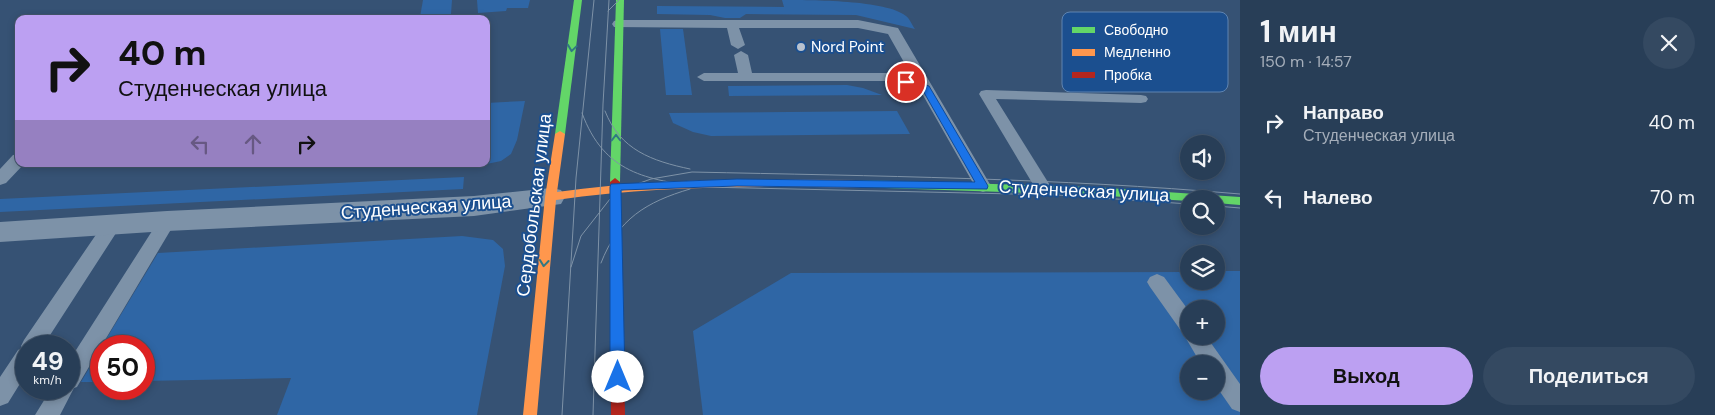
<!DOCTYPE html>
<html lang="ru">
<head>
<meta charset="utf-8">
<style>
  body { margin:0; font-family:"DM Sans",sans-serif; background:#344961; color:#f1f3f6; height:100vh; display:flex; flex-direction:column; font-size:19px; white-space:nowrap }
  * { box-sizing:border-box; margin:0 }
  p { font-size:16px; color:#a5aeba }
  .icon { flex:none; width:28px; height:28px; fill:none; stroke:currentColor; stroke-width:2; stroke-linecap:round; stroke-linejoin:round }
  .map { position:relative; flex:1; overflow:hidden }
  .panel { display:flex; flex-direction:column; background:#283e57; width:475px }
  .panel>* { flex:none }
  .guide { position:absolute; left:15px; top:15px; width:475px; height:152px; border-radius:10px; box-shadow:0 2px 8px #0003,0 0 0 1px #44576d; background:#bca0f2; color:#111; overflow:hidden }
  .buttons { position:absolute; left:1180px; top:135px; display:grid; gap:10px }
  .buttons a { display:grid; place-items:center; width:45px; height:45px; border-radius:50%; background:#283e57; box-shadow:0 2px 8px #0003,0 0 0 1px #44576d; font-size:25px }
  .speed { position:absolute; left:15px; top:335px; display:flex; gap:10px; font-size:25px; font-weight:700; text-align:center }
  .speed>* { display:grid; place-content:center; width:65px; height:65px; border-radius:50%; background:#283e57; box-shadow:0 2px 8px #0003,0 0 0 1px #44576d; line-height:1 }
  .speed small { font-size:12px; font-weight:400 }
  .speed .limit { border:8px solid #d22; background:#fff; color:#111 }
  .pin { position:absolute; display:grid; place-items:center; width:42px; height:42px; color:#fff; margin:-21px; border:2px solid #fff; border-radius:50%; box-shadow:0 1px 5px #0007 }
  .me { position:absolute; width:55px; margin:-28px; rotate:0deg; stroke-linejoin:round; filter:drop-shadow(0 0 4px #0008) }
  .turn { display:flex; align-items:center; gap:18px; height:105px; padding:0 20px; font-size:22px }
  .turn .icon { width:65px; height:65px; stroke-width:2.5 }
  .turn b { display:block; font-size:35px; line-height:42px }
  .lanes { display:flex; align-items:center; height:48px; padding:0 20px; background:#0003; justify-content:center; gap:25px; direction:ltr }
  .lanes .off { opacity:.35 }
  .round { display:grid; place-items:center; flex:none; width:52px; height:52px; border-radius:26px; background:#344961 }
  .summary { display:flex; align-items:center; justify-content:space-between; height:85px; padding:0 20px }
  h1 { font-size:30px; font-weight:800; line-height:38px }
  .button { display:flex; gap:10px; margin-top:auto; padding:10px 20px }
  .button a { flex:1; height:58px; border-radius:30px; background:#bca0f2; color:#111; font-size:20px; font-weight:800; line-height:58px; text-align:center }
  .button a+a { background:#344961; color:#f1f3f6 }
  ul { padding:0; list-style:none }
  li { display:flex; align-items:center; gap:15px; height:75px; padding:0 20px }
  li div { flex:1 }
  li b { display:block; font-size:19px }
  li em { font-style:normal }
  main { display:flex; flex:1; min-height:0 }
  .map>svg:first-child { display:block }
</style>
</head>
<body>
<main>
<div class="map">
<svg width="1240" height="415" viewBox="0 0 1240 415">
  <rect width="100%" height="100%" fill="#365274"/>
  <g fill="#2f66a5" fill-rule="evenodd">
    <path d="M423 0H452L451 14 420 17Z"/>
    <path d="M477 0H530L528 8H507L506 11 478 13Z"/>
    <path d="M782 0C811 0 887 0 906 16 910 19 912 25 915 29L856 15 746 14 740 18H725L710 15 657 14V6L784 7Z"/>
    <path d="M660 29H683L692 95H666Z"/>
    <path d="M847 85 863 88 882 95 729 96 728 86Z"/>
    <path d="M525 101 517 140 511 154 501 161 482 165 383 167 384 164H486V103Z"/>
    <path d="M897 111 910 134 711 136 693 132 673 123 669 113Z"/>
    <path d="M464 177 463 189 0 212V199Z"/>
    <path d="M462 236 493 240 503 249 505 266 477 415H277L291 378 144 381V346H102L158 253Z"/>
    <path d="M1216 271H1240V415H703L693 331 791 273 1189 272V281H1216ZM1189 309H1216V336H1189ZM1189 364H1216V391H1189Z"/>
    <path d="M101 348V382H81Z"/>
  </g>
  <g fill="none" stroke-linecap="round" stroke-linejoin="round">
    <g fill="#7d92a8" fill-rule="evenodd">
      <path d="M618 20H858L898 28 991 186 989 190 983 192 977 190 920 90 887 81H704L697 77 704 73H738L734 55 741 51 748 55 752 73H887L914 80 888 34 858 28H739L745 45 738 49 731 45 727 28 614 27 612 24 614 21Z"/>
      <path d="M986 90 1141 95 1146 96 1148 99 1146 102 1141 103 996 99 1051 187 1049 191 1043 193 1037 191 979 94 981 91Z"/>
      <path d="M19 154V164H24L6 183 0 185V169L13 155Z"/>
      <path d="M167 215 173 217 176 221 77 387 74 388 60 415H35L51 389H69V361L161 217Z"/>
      <path d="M112 219 118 220 121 225 118 230 43 346H26V374L8 403 0 406V377L18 350 22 348 21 346 24 340 106 220Z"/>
      <path d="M1157 274 1164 277 1189 311V336H1206L1240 384V412L1232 409 1216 386V364H1201L1184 335 1150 287 1147 282 1150 277Z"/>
    </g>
    <path fill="#7d92a8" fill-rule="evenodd" d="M551 188 561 190 565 197 561 204 474 216 167 231 0 242V222L167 211 474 196Z"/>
    <g fill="#63d668" fill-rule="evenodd">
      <path d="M574 0H582L565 134 560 137 555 134Z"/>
      <path d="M616 0H624L620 182 615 186 610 182Z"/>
      <path d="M859 180 1092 187 1240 197V205L1216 203V199H1189V201L1092 195 855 187 854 184 855 181Z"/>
    </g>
    <path fill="#ff974d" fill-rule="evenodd" d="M560 131 565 134 557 192C657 178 758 179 859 180L864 184 859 188C758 186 657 185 556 200L537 415H523L545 197 555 134Z"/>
    <path fill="#b3261e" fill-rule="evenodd" d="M615 178 620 182 625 415H611L610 182Z"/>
    <g stroke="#7e92a7" stroke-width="1">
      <path d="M608 11 619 0"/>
      <path d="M605 111C620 150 652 161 690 169"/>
      <path d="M582 113C604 173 646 180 704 187L1058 195 1189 204"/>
      <path d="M1216 206 1240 208"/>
      <path d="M601 263C618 219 646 202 690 189"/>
      <path d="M571 267 581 236 610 199 626 188 651 179 692 172C875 176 1057 178 1240 194"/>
      <path d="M562 415 576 178 594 0"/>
      <path d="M593 415 603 104 609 0"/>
    </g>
  </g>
  <defs><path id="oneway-chevron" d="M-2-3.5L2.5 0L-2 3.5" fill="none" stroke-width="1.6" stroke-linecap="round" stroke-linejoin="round" transform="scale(1.25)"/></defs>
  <g stroke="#317883">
    <use href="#oneway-chevron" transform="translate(572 48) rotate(98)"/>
    <use href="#oneway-chevron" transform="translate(616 138) rotate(-90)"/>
    <use href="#oneway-chevron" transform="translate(544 263) rotate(96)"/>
  </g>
  <path fill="#1a73e8" stroke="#114b97" d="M906 79 929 86 988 186 987 189 737 186 621 190 625 377 623 381 618 383 613 381 610 377V187L611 184 737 179 975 182 922 89 903 84 902 82Z"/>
  <circle fill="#b9c2ce" stroke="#1b4f8f" stroke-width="2" cx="801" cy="47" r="5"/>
  <g text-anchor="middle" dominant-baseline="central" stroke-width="4" stroke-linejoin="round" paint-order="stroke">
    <g font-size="15" fill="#fff" stroke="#1b4f8f" text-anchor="start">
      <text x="811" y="47">Nord Point</text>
    </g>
    <g font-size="18" fill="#fff" stroke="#1b4f8f">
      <text transform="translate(1084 191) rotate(3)">Студенческая улица</text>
      <text transform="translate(534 205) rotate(-83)">Сердобольская улица</text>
      <text transform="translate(426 207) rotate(-4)">Студенческая улица</text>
    </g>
  </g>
  <rect x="1062" y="12" width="166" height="80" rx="8" fill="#1b4f8f" stroke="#5f84b1" stroke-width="1"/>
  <rect x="1072" y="27" width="23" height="6" fill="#63d668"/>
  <rect x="1072" y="49" width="23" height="7" fill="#ff974d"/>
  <rect x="1072" y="72" width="23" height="6" fill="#b3261e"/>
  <g font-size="14" fill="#fff">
    <text x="1104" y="35">Свободно</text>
    <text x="1104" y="57">Медленно</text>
    <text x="1104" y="80">Пробка</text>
  </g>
</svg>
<div class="buttons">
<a><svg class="icon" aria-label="sound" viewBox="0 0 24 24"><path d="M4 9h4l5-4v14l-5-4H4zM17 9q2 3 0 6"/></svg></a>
<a><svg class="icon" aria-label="search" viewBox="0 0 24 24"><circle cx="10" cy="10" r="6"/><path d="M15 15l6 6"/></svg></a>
<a><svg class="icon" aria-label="layers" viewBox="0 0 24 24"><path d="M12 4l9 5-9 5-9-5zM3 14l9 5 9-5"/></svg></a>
<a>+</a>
<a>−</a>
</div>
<div class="speed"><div>49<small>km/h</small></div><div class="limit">50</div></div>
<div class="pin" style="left:906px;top:82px;background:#d93025"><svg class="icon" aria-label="arrive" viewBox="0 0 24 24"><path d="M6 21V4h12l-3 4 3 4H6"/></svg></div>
<svg class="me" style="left:618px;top:377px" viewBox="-20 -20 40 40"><circle r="19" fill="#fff"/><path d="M0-13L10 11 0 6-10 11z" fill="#1a73e8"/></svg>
<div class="guide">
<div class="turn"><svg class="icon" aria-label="right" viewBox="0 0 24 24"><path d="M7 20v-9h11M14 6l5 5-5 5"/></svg><div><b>40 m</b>Студенческая улица</div></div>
<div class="lanes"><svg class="icon off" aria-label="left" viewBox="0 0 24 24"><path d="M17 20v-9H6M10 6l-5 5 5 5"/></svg><svg class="icon off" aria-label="ahead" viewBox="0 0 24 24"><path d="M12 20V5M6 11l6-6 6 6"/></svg><svg class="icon" aria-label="right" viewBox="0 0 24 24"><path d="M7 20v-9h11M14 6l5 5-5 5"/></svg></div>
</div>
</div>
<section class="panel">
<div class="summary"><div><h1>1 мин</h1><p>150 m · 14:57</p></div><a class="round"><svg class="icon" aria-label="close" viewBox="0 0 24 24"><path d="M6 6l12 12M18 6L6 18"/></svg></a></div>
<ul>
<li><svg class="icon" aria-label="right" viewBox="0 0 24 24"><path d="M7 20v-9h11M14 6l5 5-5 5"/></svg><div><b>Направо</b><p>Студенческая улица</p></div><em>40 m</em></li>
<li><svg class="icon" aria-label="left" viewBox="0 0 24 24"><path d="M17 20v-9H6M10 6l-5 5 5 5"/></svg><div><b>Налево</b></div><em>70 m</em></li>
</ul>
<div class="button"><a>Выход</a><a>Поделиться</a></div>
</section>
</main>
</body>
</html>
